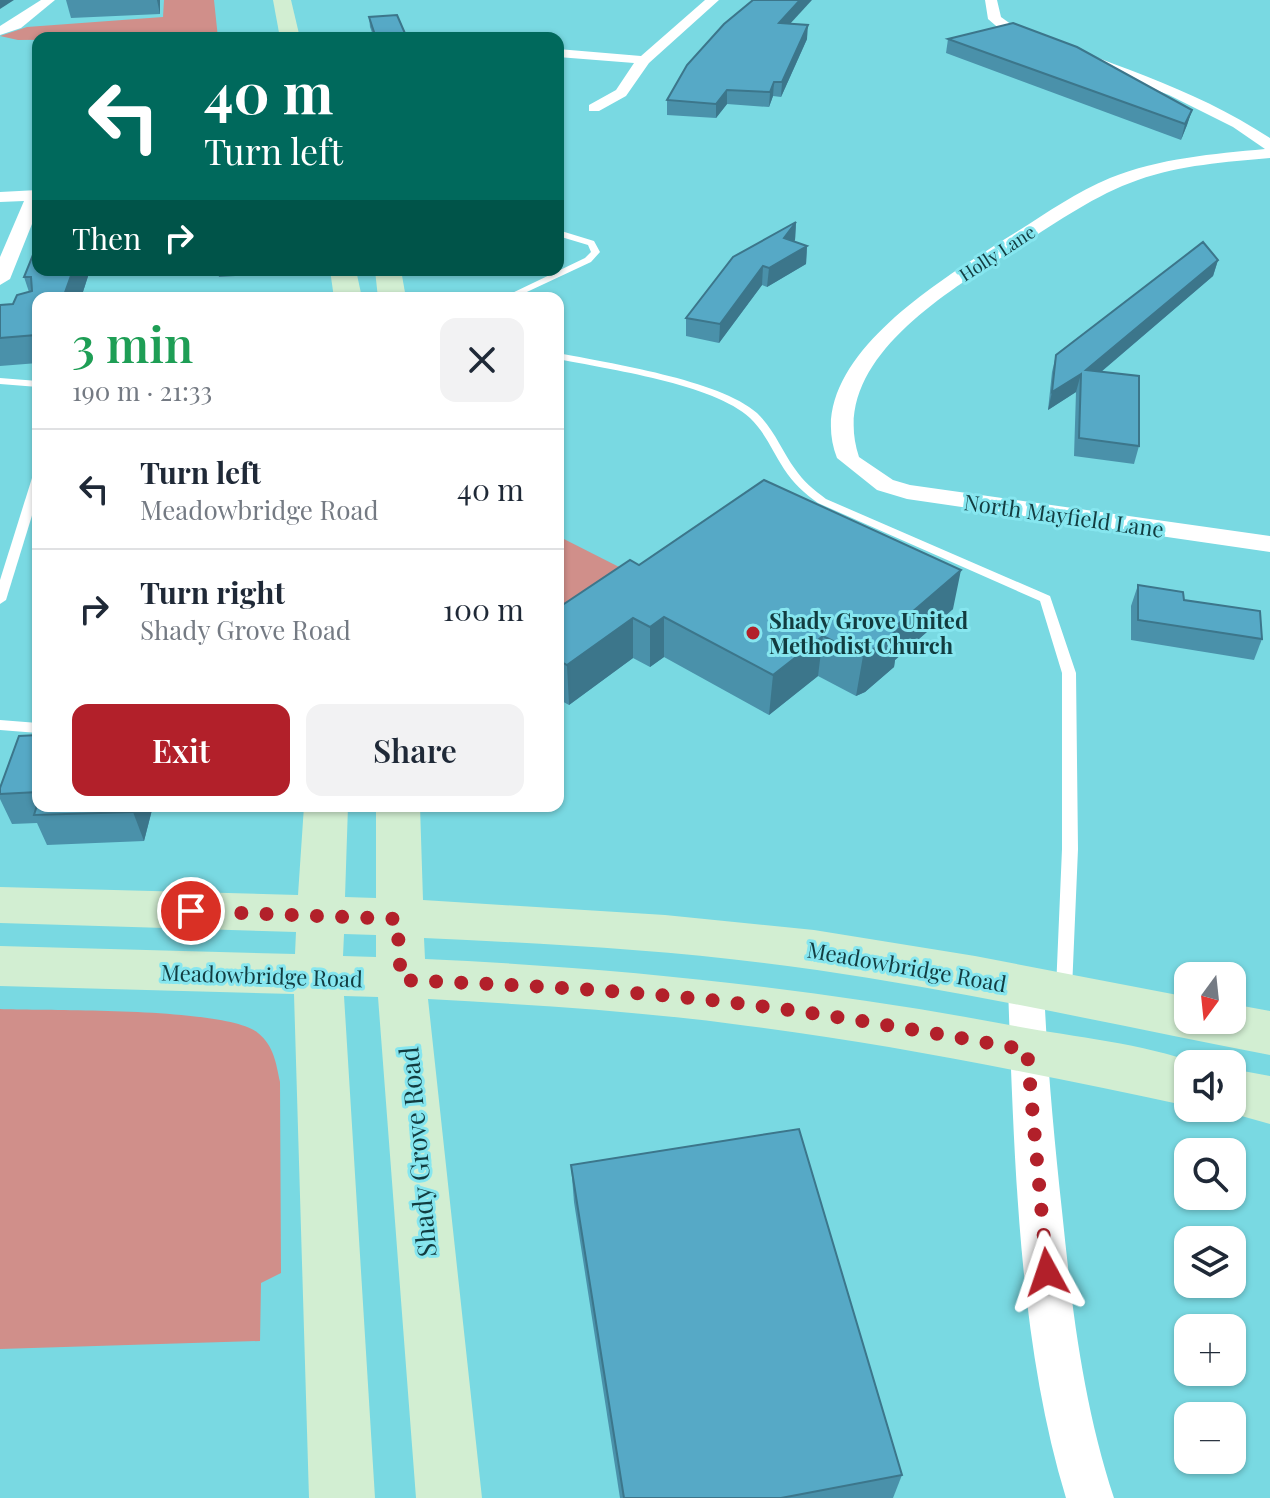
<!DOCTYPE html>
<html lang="en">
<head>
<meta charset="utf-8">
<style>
  body { margin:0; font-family:"Playfair Display",serif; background:#f2f2f3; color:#1f2937; height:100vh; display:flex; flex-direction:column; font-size:30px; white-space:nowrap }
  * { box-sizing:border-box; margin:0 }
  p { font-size:26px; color:#747a83 }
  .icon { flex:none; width:44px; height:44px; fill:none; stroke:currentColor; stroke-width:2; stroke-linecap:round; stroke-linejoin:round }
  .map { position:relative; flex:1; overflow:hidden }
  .panel { position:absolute; left:32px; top:292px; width:532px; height:520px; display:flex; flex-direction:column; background:#fff; border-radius:16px; box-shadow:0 2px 6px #0004 }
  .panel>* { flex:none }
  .guide { position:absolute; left:32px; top:32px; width:532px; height:244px; border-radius:16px; box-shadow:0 2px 6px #0004; background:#00695c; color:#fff; overflow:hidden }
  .needle { width:52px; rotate:195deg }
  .fabs { position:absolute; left:1174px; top:962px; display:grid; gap:16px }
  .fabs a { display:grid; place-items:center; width:72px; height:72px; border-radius:16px; background:#fff; box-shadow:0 2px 6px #0004; font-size:40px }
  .pin { position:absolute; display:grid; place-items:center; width:68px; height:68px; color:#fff; margin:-34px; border:4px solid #fff; border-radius:50%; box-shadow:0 2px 8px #0007 }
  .me { position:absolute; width:88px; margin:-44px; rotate:355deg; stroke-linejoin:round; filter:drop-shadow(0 0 6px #0008) }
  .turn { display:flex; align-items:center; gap:28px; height:168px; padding:0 40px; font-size:36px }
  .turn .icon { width:104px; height:104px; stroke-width:2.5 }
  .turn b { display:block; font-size:56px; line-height:68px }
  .then { display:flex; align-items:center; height:76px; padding:0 40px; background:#0003; gap:16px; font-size:30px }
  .round { display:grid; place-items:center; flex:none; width:84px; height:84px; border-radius:16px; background:#f2f2f3 }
  .overview { display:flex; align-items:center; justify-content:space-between; height:136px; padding:0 40px }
  h1 { font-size:48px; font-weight:600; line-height:60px; color:#1e9e55 }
  .action { display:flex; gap:16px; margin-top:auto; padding:16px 40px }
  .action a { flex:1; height:92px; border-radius:16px; background:#b2202a; color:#fff; font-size:32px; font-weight:600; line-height:92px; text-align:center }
  .action a+a { background:#f2f2f3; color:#1f2937 }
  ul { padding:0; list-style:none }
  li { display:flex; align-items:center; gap:24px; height:120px; padding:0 40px; border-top:2px solid #e0e1e3 }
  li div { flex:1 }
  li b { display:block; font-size:30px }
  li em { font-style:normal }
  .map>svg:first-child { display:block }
</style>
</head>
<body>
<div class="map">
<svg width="1270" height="1498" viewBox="0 0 1270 1498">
  <rect width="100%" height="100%" fill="#79d9e2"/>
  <g fill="#d08f8a">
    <path d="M164 0H214L218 38 18 40 0 36 27 27 163 17Z"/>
    <path d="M558 536 629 572 558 620Z"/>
    <path d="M0 1009C49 1011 227 1007 258 1033 274 1046 276 1063 280 1082L281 1273 261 1283 260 1341 0 1349Z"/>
  </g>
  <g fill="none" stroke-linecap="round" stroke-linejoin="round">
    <g fill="#fff" fill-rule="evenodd">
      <path d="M558 230 594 241 600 252 591 262 514 298H502L585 258 591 252 588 245 558 236Z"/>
      <path d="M558 353C609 363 720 380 757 413 774 429 782 451 795 469 803 481 814 490 826 499L1050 596 1076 673 1078 849 1072 989 1070 994 1064 996 1058 994 1056 989 1062 849V673L1040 601 818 503C804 493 793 483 784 469 773 452 765 432 750 418 714 384 607 369 558 359Z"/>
      <path d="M0 378 38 381V387L0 384Z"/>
      <path d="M38 475V496L6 600 0 604V580L32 478Z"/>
      <path d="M0 720 38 723V733L0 730Z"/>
    </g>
    <g fill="#fff" fill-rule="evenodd">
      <path d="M41 0H55L21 28 0 35V26Z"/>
      <path d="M705 0H719L649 63 626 96 599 111H589V105L616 90 634 63 558 57V49L641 56Z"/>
      <path d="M985 0H997L1001 17 1012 25C1099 61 1190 85 1270 138V158C1226 162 1180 165 1138 180 1095 195 1059 221 1021 245 954 288 826 359 859 457L893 480 910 485 1270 536V552L907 499 877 490 837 458C800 363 941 280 1005 239 1040 218 1073 193 1110 178 1160 158 1213 154 1265 149L1233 127 1169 95 1002 31 988 19Z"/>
      <path d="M38 190V209L10 279 0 285V257L24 201 0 202V192Z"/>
      <path d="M1026 972 1039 977 1044 987C1047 1062 1054 1137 1062 1211 1072 1309 1083 1404 1114 1498H1066C1020 1347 1015 1173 1009 1016L1008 987 1013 977Z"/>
    </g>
    <g fill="#d2eed2" fill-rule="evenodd">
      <path d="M273 0H291L300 38H280Z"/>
      <path d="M330 270H356L362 298H334Z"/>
      <path d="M375 270H401L406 298H378Z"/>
      <path d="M304 806H348L345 897 376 898V806H420L423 900 665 915 814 930 975 956 1188 997V1020H1232V1004L1270 1011V1055C1120 1026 969 992 817 970 687 951 555 944 424 938L425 959C624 968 820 989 1015 1026 1075 1037 1142 1043 1199 1064H1188V1106C1042 1075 896 1045 748 1026 641 1011 535 1005 428 999L482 1498H416L378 997 344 996 375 1498H309L294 994 0 986V946L295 954 296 932 0 923V887L298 895ZM344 934 376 935V957L343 956Z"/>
      <path d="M1232 1069 1270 1076V1124L1213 1108H1232Z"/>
    </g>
  </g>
  <g fill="#4a91aa">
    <path d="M66 0H160V14L71 18Z"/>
    <path d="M369 17 407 38H374L370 27Z"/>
    <path d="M789 24 807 39 781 97 773 96 769 107 727 104 716 118 667 115V100Z"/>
    <path d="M948 39 1192 110 1187 125 1181 140 946 53Z"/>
    <path d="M796 222 795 240 793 242 807 246 806 264 767 287 762 285 719 343 686 336V318Z"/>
    <path d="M1218 260 1213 276 1101 372 1139 446 1134 464 1074 456 1076 392 1048 410 1052 372 1056 355Z"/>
    <path d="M90 270 81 298H38V363L0 366V305L13 304 29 292 24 277Z"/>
    <path d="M217 270H268L267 274 219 277Z"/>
    <path d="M639 565 953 609 895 660 894 667 865 692 856 696 818 676 769 715 664 657 650 667 633 658 569 705 558 699V608Z"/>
    <path d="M1138 585 1262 639 1254 660 1131 640V606Z"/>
    <path d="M38 735V806H153L144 841 47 845 37 823 12 824 0 799V788Z"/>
    <path d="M571 1165 902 1475 893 1498H620L574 1202Z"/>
  </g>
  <g fill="#3c768b">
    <path d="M0 0H14L0 9Z"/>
    <path d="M157 0H160V14Z"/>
    <path d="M800 0H812L778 37 779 23Z"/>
    <path d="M808 25 807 39 781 97 782 82Z"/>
    <path d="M774 82 773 96 769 107 770 92Z"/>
    <path d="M727 90V104L716 118V104Z"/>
    <path d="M1192 110 1187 125 1181 140 1185 124Z"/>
    <path d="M561 116 562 131 558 132V117Z"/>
    <path d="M796 222 795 240 783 256 784 238Z"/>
    <path d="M807 246 806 264 767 287 769 268Z"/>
    <path d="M1218 260 1213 276 1082 388 1086 370Z"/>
    <path d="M763 266 762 285 719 343 720 324Z"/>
    <path d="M73 270H90L81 298H63Z"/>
    <path d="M1081 374 1076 392 1048 410 1052 392Z"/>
    <path d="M961 570 953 609 895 660 894 667 865 692 856 696 863 656 897 625Z"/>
    <path d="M664 617V657L650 667V627Z"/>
    <path d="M633 618V658L569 705 567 665Z"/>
    <path d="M823 636 818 676 769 715 773 675Z"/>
    <path d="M134 806H153L144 841 133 812Z"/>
  </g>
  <g fill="#56a9c6" stroke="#3c768b" stroke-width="2">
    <path d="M753 0H800L779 23 808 25 782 82H774L770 92 727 90 716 104 667 100 687 65 724 24Z"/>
    <path d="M397 15 407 38H376L369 17Z"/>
    <path d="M1013 23 1077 47 1192 110 1185 124 948 39Z"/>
    <path d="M796 222 784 238 807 246 769 268 763 266 720 324 686 318 733 257Z"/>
    <path d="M1203 242 1218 260 1086 370 1139 376V446L1079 438 1081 374 1052 392 1056 355Z"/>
    <path d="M37 245 38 270H73L63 298H38V330L36 335 0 338V305L13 304 17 295 32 291 31 277H24Z"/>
    <path d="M764 480 961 570 897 625 901 627 871 651 863 656 823 636 773 675 664 617 650 627 633 618 567 665 558 660V608L630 560 639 565Z"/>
    <path d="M1138 585 1183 592 1184 600 1260 611 1262 639 1138 620Z"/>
    <path d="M38 735V792L0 794V788L19 736Z"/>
    <path d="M38 802V806H134L133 812 34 815Z"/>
    <path d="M799 1129 902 1475 781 1498H624L571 1165Z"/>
  </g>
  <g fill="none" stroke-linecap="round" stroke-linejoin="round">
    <path stroke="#b2202a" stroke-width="14" stroke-dasharray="0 25.2" d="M191 911 397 919 401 980C494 984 587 988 680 997 796 1008 912 1029 1027 1050L1047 1272"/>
  </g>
  <circle fill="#b2202a" stroke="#86e6ef" stroke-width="3" cx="753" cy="633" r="8"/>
  <g text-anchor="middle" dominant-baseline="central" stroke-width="6" stroke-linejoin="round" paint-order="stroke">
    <g font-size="18" fill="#123c40" stroke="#86e6ef">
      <text transform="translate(997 253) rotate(-33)">Holly Lane</text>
    </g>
    <g font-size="22" fill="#123c40" stroke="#86e6ef">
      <text transform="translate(1064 515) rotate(8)">North Mayfield Lane</text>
      <text transform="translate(907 966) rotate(10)">Meadowbridge Road</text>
      <text transform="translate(262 975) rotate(2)">Meadowbridge Road</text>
    </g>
    <g font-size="22" font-weight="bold" fill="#123c40" stroke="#86e6ef" text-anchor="start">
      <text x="769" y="620">Shady Grove United<tspan x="769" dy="25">Methodist Church</tspan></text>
    </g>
    <g font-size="26" fill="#123c40" stroke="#86e6ef">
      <text transform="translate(417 1152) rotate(-95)">Shady Grove Road</text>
    </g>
  </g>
</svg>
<div class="fabs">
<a><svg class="needle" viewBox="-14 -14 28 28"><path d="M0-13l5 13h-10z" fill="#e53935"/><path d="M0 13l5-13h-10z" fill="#747a83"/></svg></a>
<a><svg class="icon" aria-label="sound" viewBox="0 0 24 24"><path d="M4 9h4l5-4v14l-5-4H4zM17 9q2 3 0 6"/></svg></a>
<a><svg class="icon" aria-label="search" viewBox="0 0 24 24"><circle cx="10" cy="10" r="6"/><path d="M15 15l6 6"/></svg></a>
<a><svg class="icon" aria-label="layers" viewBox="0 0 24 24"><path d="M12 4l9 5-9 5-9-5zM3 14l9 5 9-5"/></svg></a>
<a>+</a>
<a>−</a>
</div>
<div class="pin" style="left:191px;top:911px;background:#d93025"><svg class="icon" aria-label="arrive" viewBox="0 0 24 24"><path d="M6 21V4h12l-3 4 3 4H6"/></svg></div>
<svg class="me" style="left:1047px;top:1272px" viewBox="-20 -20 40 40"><path d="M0-17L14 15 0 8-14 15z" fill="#b2202a" stroke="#fff" stroke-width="4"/></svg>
<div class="guide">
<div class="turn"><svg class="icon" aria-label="left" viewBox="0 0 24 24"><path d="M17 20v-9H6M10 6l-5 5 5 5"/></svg><div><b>40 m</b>Turn left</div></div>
<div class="then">Then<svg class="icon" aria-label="right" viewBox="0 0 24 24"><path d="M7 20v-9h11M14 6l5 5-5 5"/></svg></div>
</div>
<section class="panel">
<div class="overview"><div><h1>3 min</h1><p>190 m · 21:33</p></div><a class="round"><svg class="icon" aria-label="close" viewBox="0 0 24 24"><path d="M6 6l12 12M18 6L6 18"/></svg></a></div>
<ul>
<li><svg class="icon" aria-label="left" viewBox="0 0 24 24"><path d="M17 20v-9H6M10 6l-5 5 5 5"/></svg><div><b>Turn left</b><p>Meadowbridge Road</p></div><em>40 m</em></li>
<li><svg class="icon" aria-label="right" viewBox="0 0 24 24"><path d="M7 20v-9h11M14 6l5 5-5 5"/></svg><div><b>Turn right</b><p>Shady Grove Road</p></div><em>100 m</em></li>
</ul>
<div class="action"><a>Exit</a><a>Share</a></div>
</section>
</div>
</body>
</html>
